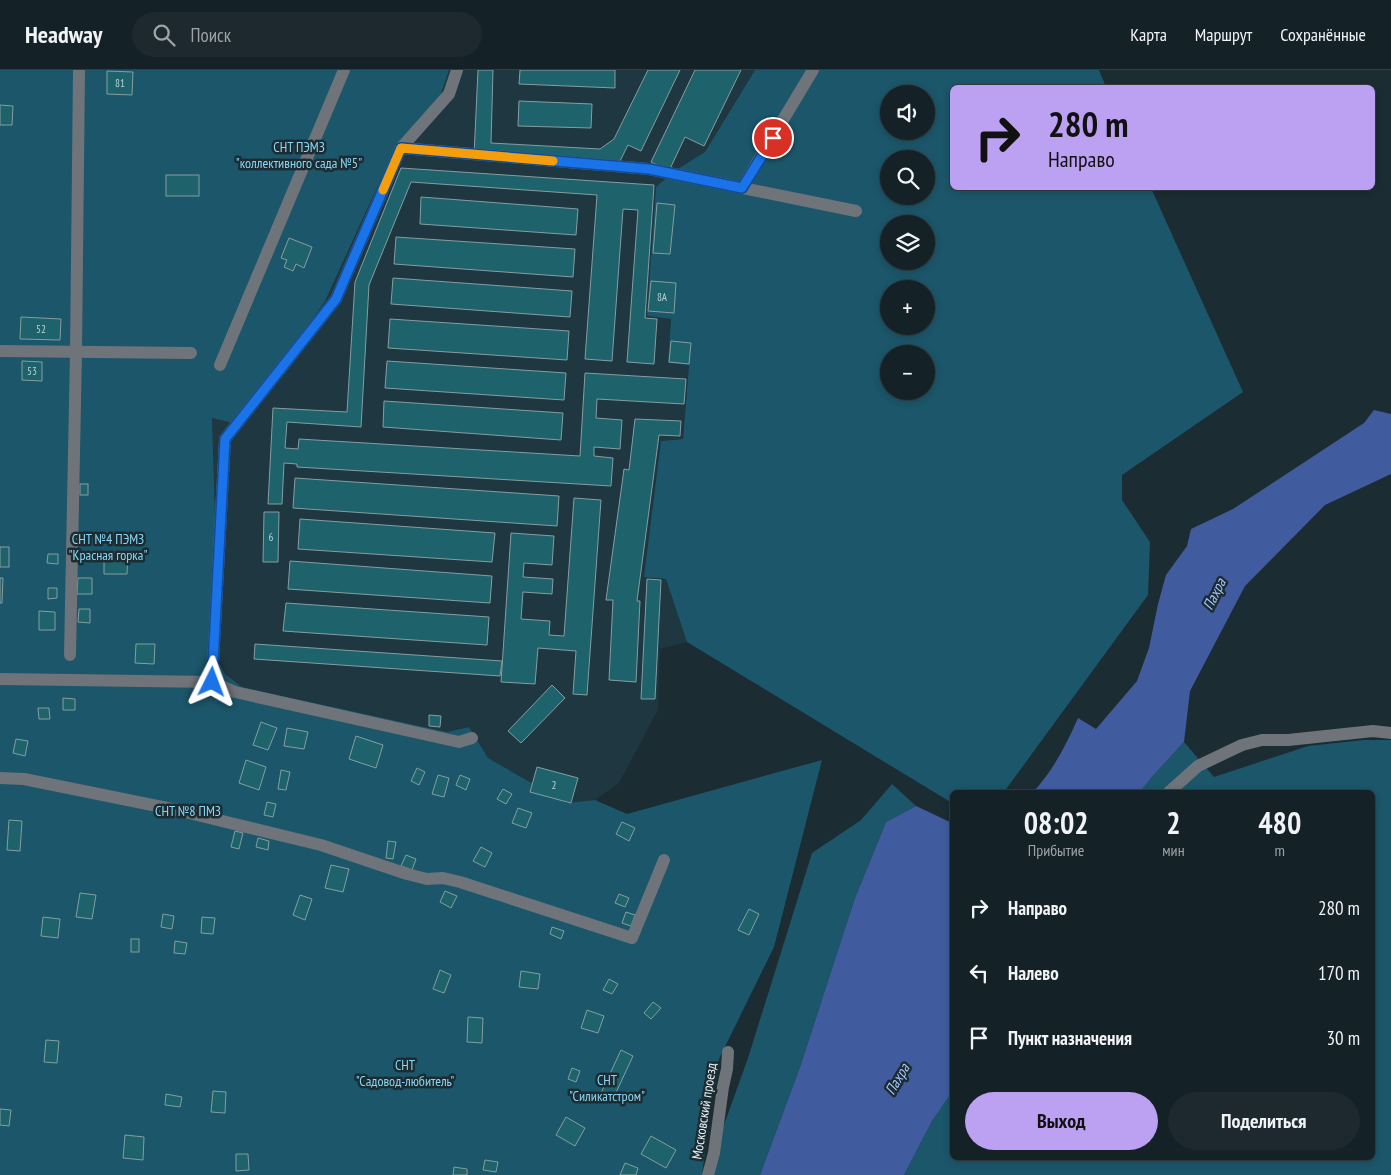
<!DOCTYPE html>
<html lang="ru">
<head>
<meta charset="utf-8">
<style>
  body { margin:0; font-family:"PT Sans Narrow",sans-serif; background:#1d292e; color:#f1f3f6; height:100vh; display:flex; flex-direction:column; font-size:19px; white-space:nowrap }
  * { box-sizing:border-box; margin:0 }
  p { font-size:16px; color:#9da3a7 }
  .icon { flex:none; width:28px; height:28px; fill:none; stroke:currentColor; stroke-width:2; stroke-linecap:round; stroke-linejoin:round }
  .map { position:relative; flex:1; overflow:hidden }
  .details { position:absolute; left:950px; top:720px; width:425px; height:370px; display:flex; flex-direction:column; background:#142126; border-radius:8px; box-shadow:0 2px 8px #0003,0 0 0 1px #333e43 }
  .details>* { flex:none }
  .top-card { position:absolute; left:950px; top:15px; width:425px; height:105px; border-radius:8px; box-shadow:0 2px 8px #0003,0 0 0 1px #333e43; background:#bca0f2; color:#111; overflow:hidden }
  .controls { position:absolute; left:880px; top:15px; display:grid; gap:10px }
  .controls a { display:grid; place-items:center; width:55px; height:55px; border-radius:50%; background:#142126; box-shadow:0 2px 8px #0003,0 0 0 1px #333e43; font-size:25px }
  .pin { position:absolute; display:grid; place-items:center; width:42px; height:42px; color:#fff; margin:-21px; border:2px solid #fff; border-radius:50%; box-shadow:0 1px 5px #0007 }
  .me { position:absolute; width:55px; margin:-28px; rotate:3deg; stroke-linejoin:round; filter:drop-shadow(0 0 4px #0008) }
  .turn { display:flex; align-items:center; gap:18px; height:105px; padding:0 15px; font-size:22px }
  .turn .icon { width:65px; height:65px; stroke-width:2.5 }
  .turn b { display:block; font-size:35px; line-height:42px }
  .eta { display:flex; justify-content:space-evenly; align-items:center; height:85px; text-align:center }
  .eta b { font-size:30px; font-weight:600; line-height:35px }
  .primary-button { display:flex; gap:10px; margin-top:auto; padding:10px 15px }
  .primary-button a { flex:1; height:58px; border-radius:30px; background:#bca0f2; color:#111; font-size:20px; font-weight:600; line-height:58px; text-align:center }
  .primary-button a+a { background:#1d292e; color:#f1f3f6 }
  ul { padding:0; list-style:none }
  li { display:flex; align-items:center; gap:15px; height:65px; padding:0 15px }
  li div { flex:1 }
  li b { display:block; font-size:19px }
  li em { font-style:normal }
  header { display:flex; align-items:center; gap:30px; box-sizing:border-box; height:70px; padding:0 25px; background:#142126; border-bottom:1px solid #333e43 }
  header strong { font-size:24px }
  nav { display:flex; gap:28px; margin-inline-start:auto; font-size:18px }
  .search { width:350px; height:45px; background:#1d292e; display:flex; align-items:center; gap:12px; box-sizing:border-box; padding:0 18px; border-radius:28px; color:#9da3a7; font-size:19px }
  .map>svg:first-child { display:block }
</style>
</head>
<body>
<header>
<strong>Headway</strong>
<div class="search"><svg class="icon" aria-label="search" viewBox="0 0 24 24"><circle cx="10" cy="10" r="6"/><path d="M15 15l6 6"/></svg>Поиск</div>
<nav><a>Карта</a><a>Маршрут</a><a>Сохранённые</a></nav>
</header>
<div class="map">
<svg width="1391" height="1105" viewBox="0 0 1391 1105">
  <rect width="100%" height="100%" fill="#1b2c32"/>
  <path fill="#1e3740" d="M449 0H755L705 82 676 100 647 246 671 249 668 293 689 295 683 369 662 371 645 507 666 509 687 572 660 579 658 640 619 713 595 730 567 733 488 688 469 657 447 662 242 617 225 604 215 585 216 475 212 348 237 354 384 102 441 24Z"/>
  <g fill="#1c566a" fill-rule="evenodd">
    <path d="M0 0H449L441 24 384 102 325 231 237 354 212 348 216 475 215 585 225 604 242 617 447 662 469 657 488 688 567 733 595 730 627 744 822 690 774 877 719 989 713 1017 702 1105H0Z"/>
    <path d="M755 0H1099L1106 17 952 18V118H1151L1243 322 1122 405V430L1150 472 1148 525 1004 722H952V733L687 572 666 509 644 507 661 371 683 369 689 295 668 293 671 249 647 246 656 117 676 100 705 82ZM889 24H926V61H889ZM889 89H926V126H889ZM889 154H926V191H889ZM889 219H926V256H889ZM889 284H926V321H889Z"/>
    <path d="M1364 670H1391V1105H904L932 1051 952 1022V1088H1372V722H1140L1151 708 1184 672 1214 707 1308 676Z"/>
    <path d="M892 714 916 736 886 752 855 828 800 997 760 1105H706L748 988 812 783 861 750Z"/>
  </g>
  <g fill="#405c9f">
    <path d="M1374 340 1391 344V404L1325 435 1245 516 1190 621 1184 672 1151 708 1140 722H1033C1053 701 1066 675 1078 648L1096 659 1137 611 1149 578 1158 534 1166 505 1187 476 1191 459 1233 439 1364 353Z"/>
    <path d="M916 736 952 753V1022L932 1051 904 1105H760L800 997 855 828 886 752Z"/>
  </g>
  <g fill="#1e636b" stroke="#879d9f">
    <path d="M478 0H493L491 73 600 79 614 69 648 0H680L641 81 628 75 619 93 474 85Z"/>
    <path d="M520 0H615V18L519 14Z"/>
    <path d="M695 0H741L704 76 685 67 669 101 651 92Z"/>
    <path d="M107 1 133 2 132 25 107 24Z"/>
    <path d="M519 31 592 34 591 58 518 56Z"/>
    <path d="M0 35 13 36 12 55H0Z"/>
    <path d="M401 98 654 115 645 248 657 249 654 294 627 292 638 140 623 139 612 291 585 289 597 125 411 112 369 215 361 357 287 352 285 378 298 379 299 369 580 386 585 303 686 309 684 334 597 329 596 348 622 350 620 379 594 377V386L613 388 611 416 297 397V394L284 393 282 434H268L273 338 347 342 355 212Z"/>
    <rect x="166" y="105" width="33" height="21"/>
    <path d="M421 127 578 139 576 165 420 154Z"/>
    <path d="M657 133 675 135 670 184 653 183Z"/>
    <path d="M396 167 575 179 573 207 394 194Z"/>
    <path d="M289 168 312 177 304 198 296 194 293 201 284 197 287 190 281 188Z"/>
    <path d="M393 208 572 221 570 247 391 234Z"/>
    <path d="M651 211 676 213 674 243 648 241Z"/>
    <path d="M21 247 61 249 60 270 20 269Z"/>
    <path d="M390 249 569 261 567 290 388 278Z"/>
    <path d="M671 271 691 273 689 294 669 292Z"/>
    <path d="M22 291 42 292V311L22 310Z"/>
    <path d="M387 291 566 303 564 330 385 318Z"/>
    <path d="M384 331 563 343 561 370 383 357Z"/>
    <path d="M635 349 681 351 680 366 659 365 637 531H640L636 612 609 610 613 530H606L624 399 629 400Z"/>
    <path d="M295 408 559 426 557 456 293 438Z"/>
    <rect x="80" y="414" width="8" height="11"/>
    <path d="M574 428 601 430 587 625 573 624 576 581 538 578 535 614 501 612 511 463 554 466 552 495 524 493 523 507 553 509 552 524 523 522 521 549 550 551 549 565 564 566Z"/>
    <path d="M264 442H279L278 492H263Z"/>
    <path d="M300 449 495 463 492 492 298 479Z"/>
    <rect x="0" y="477" width="9" height="20"/>
    <path d="M104 482 128 483 127 504H104Z"/>
    <path d="M48 484H58V494L47 493Z"/>
    <path d="M290 491 492 506 490 533 288 519Z"/>
    <path d="M0 508H3L2 533H0Z"/>
    <path d="M78 508H92V524H77Z"/>
    <path d="M647 509 661 510 655 629H641Z"/>
    <path d="M48 518H57V528L48 529Z"/>
    <path d="M286 533 489 547 487 575 283 561Z"/>
    <path d="M79 539H90V553L78 552Z"/>
    <path d="M39 541 55 542V560H39Z"/>
    <path d="M136 574H155L154 594 135 593Z"/>
    <path d="M255 574 502 591 500 606 254 589Z"/>
    <path d="M552 615 565 628 521 673 508 661Z"/>
    <path d="M63 628 75 629V640H63Z"/>
    <path d="M38 638H49L50 649H39Z"/>
    <path d="M429 645 441 646 440 657 429 656Z"/>
    <path d="M261 652 277 658 268 680 253 675Z"/>
    <path d="M287 658 308 662 304 679 284 676Z"/>
    <path d="M356 666 383 675 376 698 349 689Z"/>
    <path d="M16 669 28 671 25 686 13 683Z"/>
    <path d="M246 690 266 697 259 720 239 713Z"/>
    <path d="M537 697 578 708 571 733 530 722Z"/>
    <path d="M417 698 425 702 419 715 411 711Z"/>
    <path d="M281 700 290 702 286 720 278 719Z"/>
    <path d="M438 705 449 708 444 727 432 724Z"/>
    <path d="M460 705 470 709 466 720 456 715Z"/>
    <path d="M503 719 512 724 506 734 497 729Z"/>
    <path d="M267 732 276 734 273 747 264 745Z"/>
    <path d="M518 738 532 743 526 758 512 753Z"/>
    <path d="M9 750 22 751 20 781 7 780Z"/>
    <path d="M622 752 635 758 629 771 616 764Z"/>
    <path d="M235 761 243 763 239 779 231 777Z"/>
    <path d="M258 768 269 771 268 780 256 777Z"/>
    <path d="M388 771 396 772 393 789 386 788Z"/>
    <path d="M481 777 492 783 485 797 473 791Z"/>
    <path d="M406 785 416 789 412 800 401 796Z"/>
    <path d="M331 795 349 799 343 822 325 818Z"/>
    <path d="M445 821 457 826 451 838 440 832Z"/>
    <path d="M80 823 96 825 92 849 76 847Z"/>
    <path d="M619 824 629 828 625 837 615 833Z"/>
    <path d="M300 825 312 829 305 850 293 845Z"/>
    <path d="M749 839 759 844 749 865 738 860Z"/>
    <path d="M626 842 635 845 631 856 622 853Z"/>
    <path d="M163 844 174 846 172 859 161 857Z"/>
    <path d="M43 847 60 849 58 868 41 866Z"/>
    <path d="M202 847 215 848 213 864 201 863Z"/>
    <path d="M552 857 564 861 561 869 550 864Z"/>
    <rect x="131" y="869" width="8" height="13"/>
    <path d="M175 871 187 873 185 884 174 883Z"/>
    <path d="M440 900 451 905 444 923 433 919Z"/>
    <path d="M521 901 540 904 538 919 519 917Z"/>
    <path d="M609 909 618 914 612 924 603 920Z"/>
    <path d="M653 932 661 938 651 949 644 943Z"/>
    <path d="M587 940 604 946 598 963 581 958Z"/>
    <path d="M468 947 483 948 482 973 467 972Z"/>
    <path d="M46 970 59 971 57 993 44 992Z"/>
    <path d="M621 980 633 986 613 1029 601 1023Z"/>
    <path d="M572 998 580 1001 576 1012 568 1009Z"/>
    <path d="M213 1021 226 1022 225 1043 211 1042Z"/>
    <path d="M166 1024 182 1027 180 1037 165 1035Z"/>
    <path d="M0 1039 11 1040 9 1056 0 1055Z"/>
    <path d="M566 1047 585 1058 575 1076 556 1065Z"/>
    <path d="M125 1065 144 1067 143 1090 123 1088Z"/>
    <path d="M651 1066 676 1080 666 1098 641 1084Z"/>
    <path d="M236 1084H248L249 1100 236 1101Z"/>
    <path d="M485 1090 498 1092 496 1102 483 1100Z"/>
    <path d="M625 1093 638 1098 636 1105H620Z"/>
    <path d="M454 1097 467 1099V1105H453Z"/>
  </g>
  <g fill="none" stroke-linecap="round" stroke-linejoin="round">
    <g stroke="#6e7479" stroke-width="12">
      <path d="M401 78 649 99 856 141"/>
      <path d="M742 118 813 0"/>
      <path d="M0 281 191 283"/>
      <path d="M220 295 344 0"/>
      <path d="M70 585 76 282 79 0"/>
      <path d="M0 609 212 612 225 369 336 229 401 78 449 24 457 0"/>
      <path d="M212 612 235 622 459 672 472 668"/>
      <path d="M0 708 24 709 177 740 321 775 407 804 427 809 443 808 460 812 632 868 664 790"/>
      <path d="M1169 722 1198 696 1242 675 1262 670H1288L1373 661 1391 663"/>
      <path d="M708 1105 714 1083 723 1017 727 999 728 982"/>
    </g>
  </g>
  <g fill="none" stroke-linecap="round" stroke-linejoin="round">
    <g stroke="#114b97" stroke-width="12">
      <path id="route" d="M212 612 225 369 336 229 401 78 649 99 742 118 773 68"/>
    </g>
    <use href="#route" stroke="#1a73e8" stroke-width="9"/>
    <path stroke="#f59e0b" stroke-width="9" d="M383 120 401 78 553 91"/>
  </g>
  <g text-anchor="middle" dominant-baseline="central" stroke-width="5" stroke-linejoin="round" paint-order="stroke">
    <g font-size="11" fill="#b8d0d6">
      <text x="120" y="13">81</text>
      <text x="662" y="227">8А</text>
      <text x="41" y="259">52</text>
      <text x="32" y="301">53</text>
      <text x="271" y="467">6</text>
      <text x="554" y="715">2</text>
    </g>
    <g font-size="14" fill="#8bd6f5" stroke="#1b2c32">
      <text x="299" y="77">СНТ ПЭМЗ<tspan x="299" dy="16">"коллективного сада №5"</tspan></text>
      <text x="108" y="469">СНТ №4 ПЭМЗ<tspan x="108" dy="16">"Красная горка"</tspan></text>
      <text x="188" y="741">СНТ №8 ПМЗ</text>
      <text x="405" y="995">СНТ<tspan x="405" dy="16">"Садовод-любитель"</tspan></text>
      <text x="607" y="1010">СНТ<tspan x="607" dy="16">"Силикатстром"</tspan></text>
    </g>
    <g font-size="14" fill="#ebf5fa" stroke="#1b2c32">
      <text transform="translate(704 1041) rotate(-81)">Московский проезд</text>
    </g>
    <g font-size="15" font-style="italic" fill="#aac4fd" stroke="#1b2c32">
      <text transform="translate(1214 524) rotate(-64)">Пахра</text>
      <text transform="translate(897 1009) rotate(-60)">Пахра</text>
    </g>
  </g>
</svg>
<div class="controls">
<a><svg class="icon" aria-label="sound" viewBox="0 0 24 24"><path d="M4 9h4l5-4v14l-5-4H4zM17 9q2 3 0 6"/></svg></a>
<a><svg class="icon" aria-label="search" viewBox="0 0 24 24"><circle cx="10" cy="10" r="6"/><path d="M15 15l6 6"/></svg></a>
<a><svg class="icon" aria-label="layers" viewBox="0 0 24 24"><path d="M12 4l9 5-9 5-9-5zM3 14l9 5 9-5"/></svg></a>
<a>+</a>
<a>−</a>
</div>
<div class="pin" style="left:773px;top:68px;background:#d93025"><svg class="icon" aria-label="arrive" viewBox="0 0 24 24"><path d="M6 21V4h12l-3 4 3 4H6"/></svg></div>
<svg class="me" style="left:212px;top:612px" viewBox="-20 -20 40 40"><path d="M0-17L14 15 0 8-14 15z" fill="#1a73e8" stroke="#fff" stroke-width="4"/></svg>
<div class="top-card">
<div class="turn"><svg class="icon" aria-label="right" viewBox="0 0 24 24"><path d="M7 20v-9h11M14 6l5 5-5 5"/></svg><div><b>280 m</b>Направо</div></div>
</div>
<section class="details">
<div class="eta">
<div><b>08:02</b><p>Прибытие</p></div>
<div><b>2</b><p>мин</p></div>
<div><b>480</b><p>m</p></div>
</div>
<ul>
<li><svg class="icon" aria-label="right" viewBox="0 0 24 24"><path d="M7 20v-9h11M14 6l5 5-5 5"/></svg><div><b>Направо</b></div><em>280 m</em></li>
<li><svg class="icon" aria-label="left" viewBox="0 0 24 24"><path d="M17 20v-9H6M10 6l-5 5 5 5"/></svg><div><b>Налево</b></div><em>170 m</em></li>
<li><svg class="icon" aria-label="arrive" viewBox="0 0 24 24"><path d="M6 21V4h12l-3 4 3 4H6"/></svg><div><b>Пункт назначения</b></div><em>30 m</em></li>
</ul>
<div class="primary-button"><a>Выход</a><a>Поделиться</a></div>
</section>
</div>
</body>
</html>
